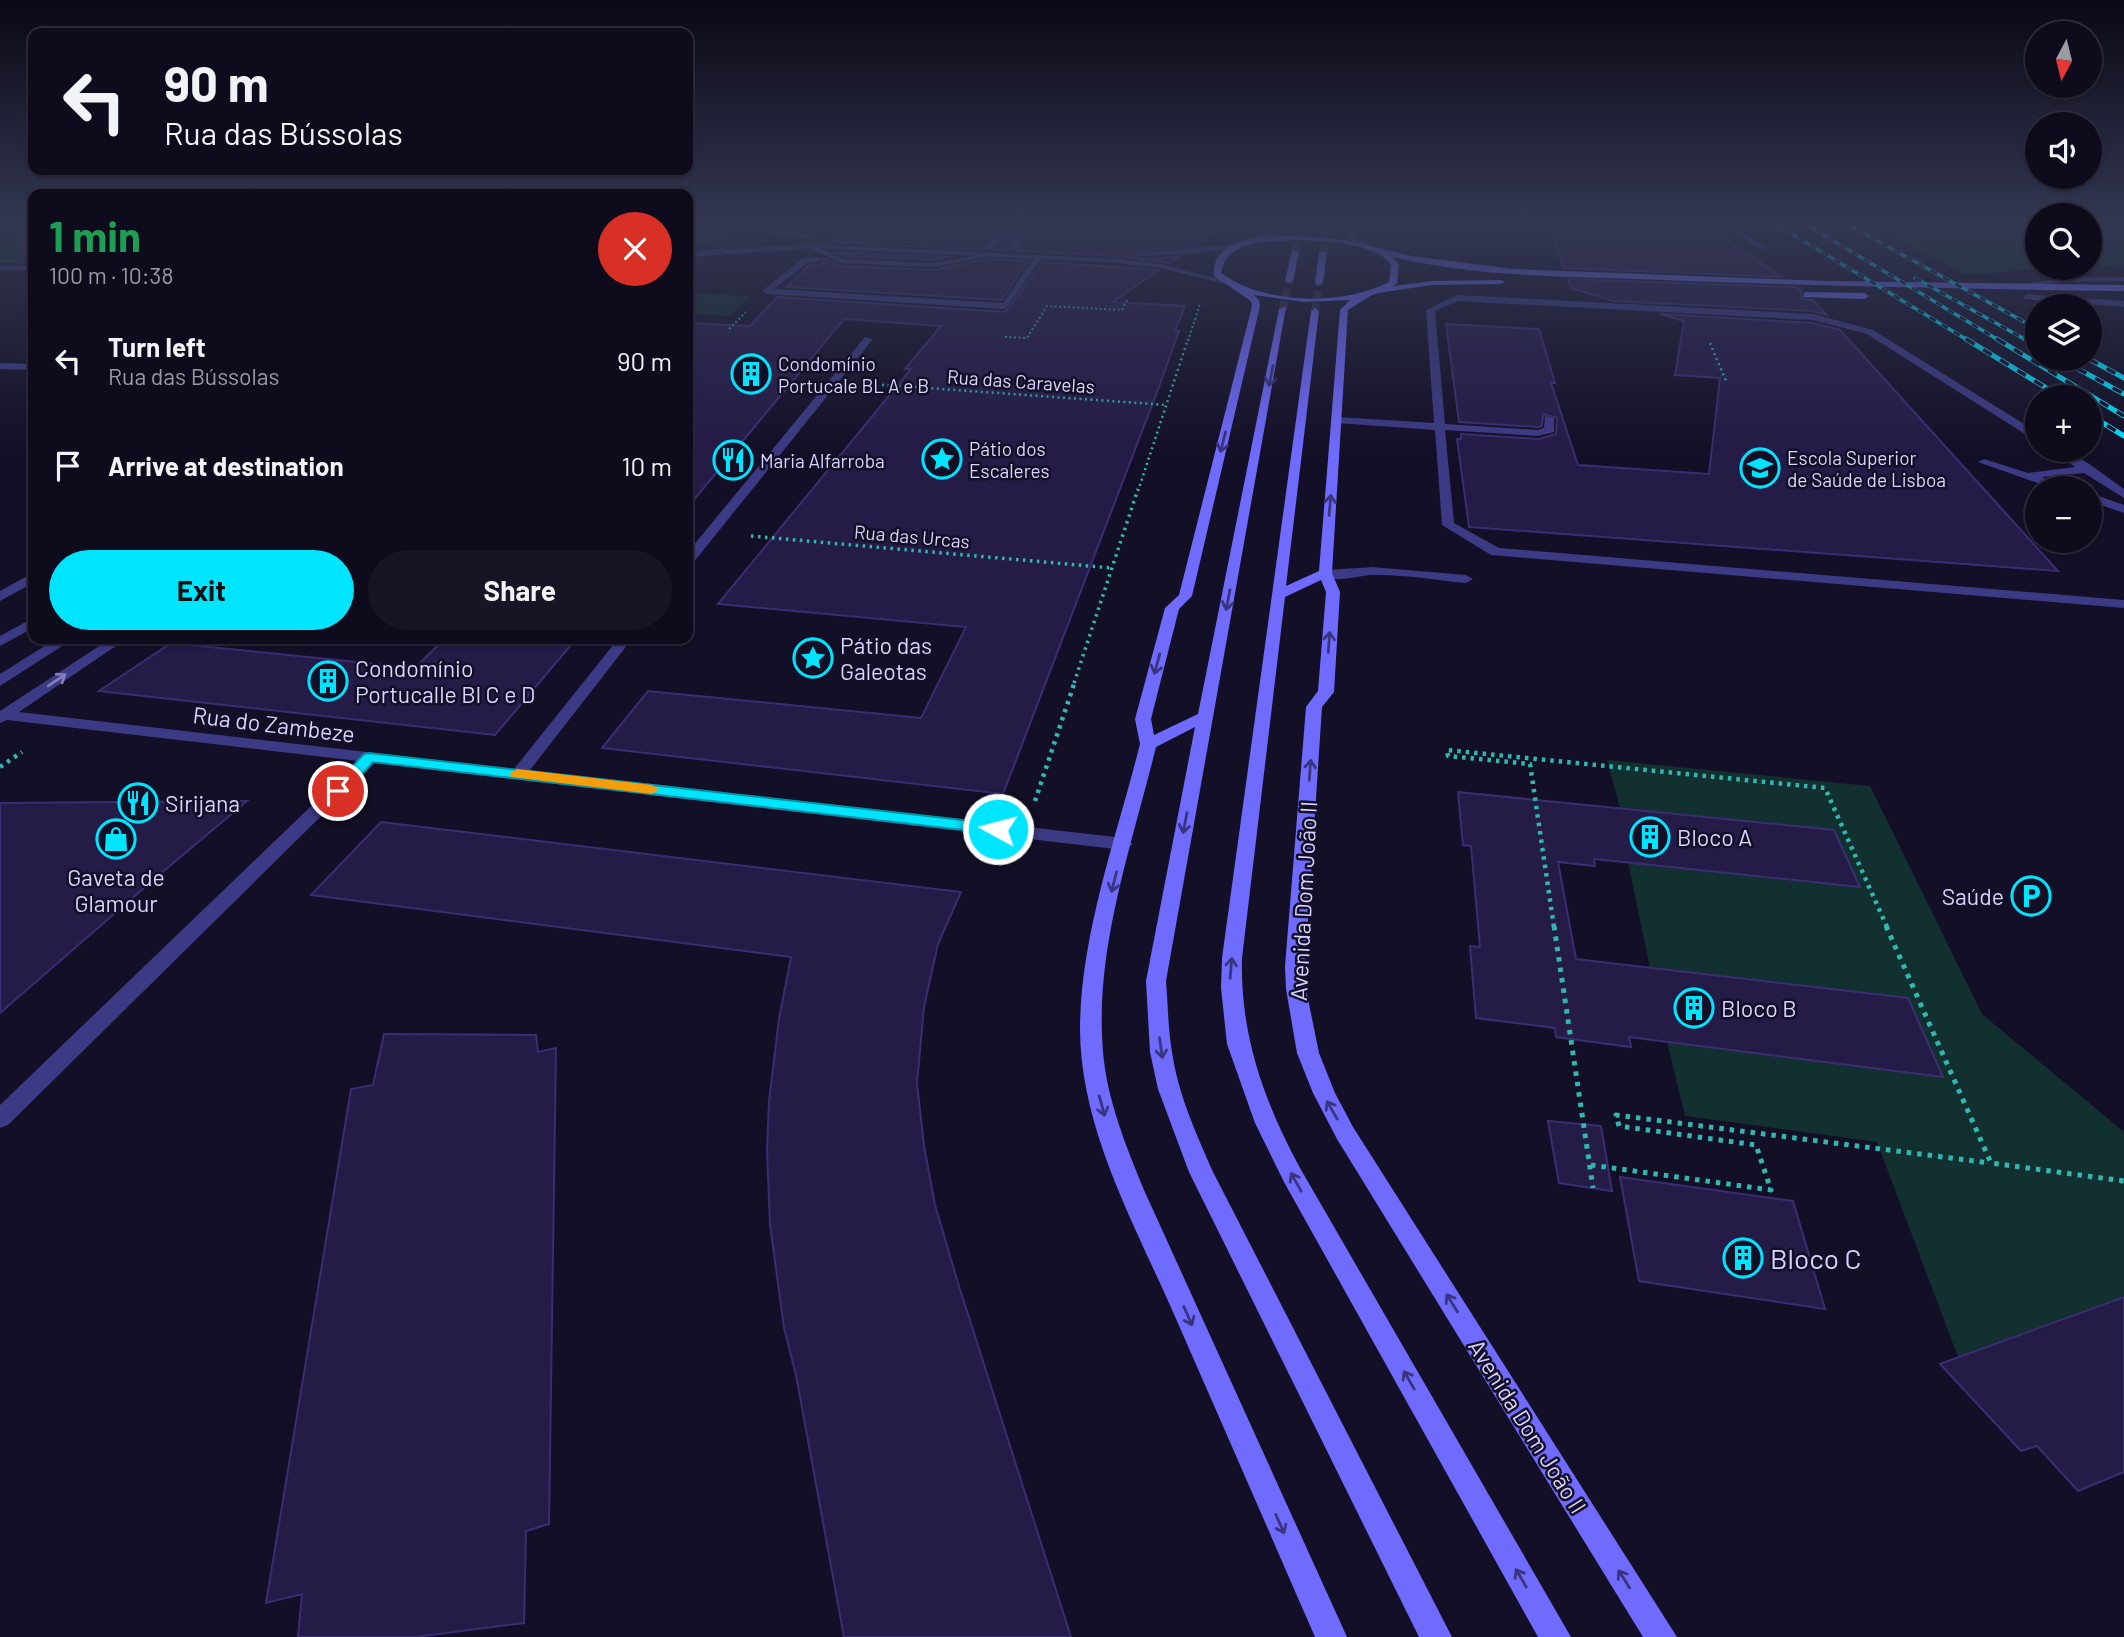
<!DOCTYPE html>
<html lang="en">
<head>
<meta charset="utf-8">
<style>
  body { margin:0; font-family:Barlow,sans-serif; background:#171425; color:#f1f3f6; height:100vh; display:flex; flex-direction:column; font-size:26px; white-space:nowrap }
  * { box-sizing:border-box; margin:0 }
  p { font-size:23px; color:#9b9ba3 }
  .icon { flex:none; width:38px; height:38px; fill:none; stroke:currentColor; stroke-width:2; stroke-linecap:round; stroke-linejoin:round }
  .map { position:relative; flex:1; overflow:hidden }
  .panel { position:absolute; left:28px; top:189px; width:665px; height:455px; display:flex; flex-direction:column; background:#0e0b1c; border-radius:14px; box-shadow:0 2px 5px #0004,0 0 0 2px #2e2b3b }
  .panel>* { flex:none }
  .hud { position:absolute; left:28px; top:28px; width:665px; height:147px; border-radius:14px; box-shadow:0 2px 5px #0004,0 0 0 2px #2e2b3b; background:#0e0b1c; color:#f1f3f6; overflow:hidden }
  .needle { width:46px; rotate:187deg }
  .fabs { position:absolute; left:2025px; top:21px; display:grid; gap:14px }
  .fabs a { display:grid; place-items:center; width:77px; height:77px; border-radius:50%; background:#0e0b1c; box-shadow:0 2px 5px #0004,0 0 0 2px #2e2b3b; font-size:35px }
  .pin { position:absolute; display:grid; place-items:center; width:60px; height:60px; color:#fff; margin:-30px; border:4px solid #fff; border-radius:50%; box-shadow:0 2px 7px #0007 }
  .me { position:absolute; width:77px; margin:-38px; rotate:277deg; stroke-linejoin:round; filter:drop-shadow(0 0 5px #0008) }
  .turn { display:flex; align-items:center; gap:24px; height:147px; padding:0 21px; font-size:32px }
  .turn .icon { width:91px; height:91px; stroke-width:2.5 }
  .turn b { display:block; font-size:49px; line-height:60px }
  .round { display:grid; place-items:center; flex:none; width:74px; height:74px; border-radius:37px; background:#171425 }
  .head { display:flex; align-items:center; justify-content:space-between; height:119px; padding:0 21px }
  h1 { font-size:42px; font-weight:700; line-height:52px; color:#1e9e55 }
  .cta { display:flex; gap:14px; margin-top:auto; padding:14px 21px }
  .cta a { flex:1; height:80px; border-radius:42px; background:#00e5ff; color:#111; font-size:28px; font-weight:700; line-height:80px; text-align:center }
  .cta a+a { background:#171425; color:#f1f3f6 }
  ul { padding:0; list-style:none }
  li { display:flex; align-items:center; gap:21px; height:105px; padding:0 21px }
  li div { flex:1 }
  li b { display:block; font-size:26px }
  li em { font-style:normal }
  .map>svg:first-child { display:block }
</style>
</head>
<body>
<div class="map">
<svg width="2124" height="1637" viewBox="0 0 2124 1637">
  <rect width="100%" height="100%" fill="#130f26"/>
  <g fill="#12302f">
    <path d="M1869 223H2037V268H2042L1991 273H1961Z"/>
    <path d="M2090 223 2124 225V266L2090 265Z"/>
    <path d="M33 230V263H0V241Z"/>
    <path d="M688 293 750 296 730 316 688 314Z"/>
    <path d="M1607 760 1870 786 1982 1014 2124 1132V1297L1958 1357 1877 1142 1685 1116 1667 1042 1943 1076 1908 998 1650 968 1628 862 1859 887 1834 830 1620 808Z"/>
  </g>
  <path fill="#0c2248" d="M688 224 720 226 731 232V235L717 242 688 246Z"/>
  <g fill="#241b47" stroke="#3b2d73" stroke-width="2">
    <path d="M857 223H1002L983 250 832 242Z"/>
    <path d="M1016 223H1026L1007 251 993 250Z"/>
    <path d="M1040 223H1228L1196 245 1134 253 1140 259 1178 257 1169 263 1117 256 1017 251Z"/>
    <path d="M1547 223H1703L1781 277 1564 268Z"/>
    <path d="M833 252 950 257 934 260 843 256Z"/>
    <path d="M823 258 840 266 934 270 986 259 1028 261 1002 300 787 287 808 266 824 263Z"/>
    <path d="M1043 262 1159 270 1113 302 1185 306 1175 331H1179L1159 387 1003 794 602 748 648 691 921 718 966 627 718 604 911 369H905L941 326 844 319 688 507V323L750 326 777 297 1005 312Z"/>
    <path d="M1568 279 1796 287 1802 291 1800 299 1813 300 1827 315 1813 311 1613 301 1571 288Z"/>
    <path d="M1660 314 1813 323 1840 330 2058 571 1469 527 1457 439H1461V434L1539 439 1556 434 1557 418 1543 414 1542 426 1538 427 1459 422 1446 324 1539 329 1555 383H1551L1578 465 1709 474 1720 378 1675 375 1684 321Z"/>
    <path d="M444 639H576L495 735 99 691 171 643 415 668Z"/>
    <path d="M1458 792 1834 830 1860 887 1594 859 1595 866 1558 862 1576 959 1908 998 1943 1077 1629 1037 1631 1047 1556 1037 1555 1028 1476 1018 1470 946 1480 947 1471 846 1463 845Z"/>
    <path d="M247 801 159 875 0 1013V803Z"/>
    <path d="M381 822 961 892 938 944 924 1007 917 1083 924 1146 935 1205 958 1283 1071 1637H844L796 1375 784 1328 770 1224 767 1150 769 1101 779 1019 791 957 311 895Z"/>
    <path d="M384 1034 536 1035 538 1052 556 1048 549 1524 526 1531 524 1623 415 1637H298L302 1594 266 1603 351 1089 373 1085Z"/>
    <path d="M1548 1121 1601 1126 1612 1191 1559 1183Z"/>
    <path d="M1620 1177 1793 1201 1825 1309 1639 1281Z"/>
    <path d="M2124 1297V1472L2078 1491 2037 1446 2021 1451 1940 1364Z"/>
  </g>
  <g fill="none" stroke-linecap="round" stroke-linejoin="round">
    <g stroke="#312d47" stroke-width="8" stroke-dasharray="8 4.5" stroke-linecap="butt">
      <path d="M1295 252 1299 229"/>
      <path d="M1323 253 1326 231"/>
      <path d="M1283 309 1289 281"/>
      <path d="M1315 311 1319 283"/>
    </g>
    <g stroke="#2fb8b0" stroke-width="2" stroke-dasharray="2 2.5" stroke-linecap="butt">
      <path d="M729 329 746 312"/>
      <path d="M1005 337 1027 338 1047 306 1122 310 1127 300"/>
      <path d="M1188 341 1200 304"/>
    </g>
    <g stroke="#2fb8b0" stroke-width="2.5" stroke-dasharray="2 3.5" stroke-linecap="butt">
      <path d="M1710 343 1726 381"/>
      <path d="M871 384 1167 405"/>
      <path d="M1138 491 1188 339"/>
    </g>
    <g stroke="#2fb8b0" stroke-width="3.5" stroke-dasharray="2.5 4.5" stroke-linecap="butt">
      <path d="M751 536 1112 568"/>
      <path d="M1074 683 1138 489"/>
    </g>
    <g stroke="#2fb8b0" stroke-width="4.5" stroke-dasharray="3.5 5" stroke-linecap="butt">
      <path d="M0 767 22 752"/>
      <path d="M1035 801 1075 681"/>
      <path d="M1554 927 1530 764 1448 756 1447 750 1825 788 1887 927"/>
    </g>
    <g stroke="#2fb8b0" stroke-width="5" stroke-dasharray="4.5 6" stroke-linecap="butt">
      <path d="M1554 926 1593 1188"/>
      <path d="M1886 926 1991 1163 2124 1181"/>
      <path d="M1591 1165 1771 1190 1756 1145 1619 1126 1616 1115 1990 1163"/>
    </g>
    <g fill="#3d3a85" fill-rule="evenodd">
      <path d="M812 244 842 259 934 263 990 253 994 255 934 267 840 263 809 248Z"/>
      <path d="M1457 295 1813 314 1873 330 2037 432V440L2033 439 1867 334 1813 320 1458 301 1435 311 1445 424 1538 430 1544 428 1545 416 1554 418V432L1538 436 1445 430 1454 523 1499 548 2124 600V608L1491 555 1442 525 1435 430 1337 423 1332 420 1337 417 1434 423 1426 310Z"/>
      <path d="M2051 450C2076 449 2103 475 2124 489V498L2084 473 2042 477 2069 488H2052L1978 462 1984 459 2028 473 2075 467Z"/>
      <path d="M2090 493 2124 505V513L2090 501Z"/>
      <path d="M1371 567 1466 575 1473 579 1466 583C1435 580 1403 574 1372 575 1355 576 1332 585 1318 573 1325 568 1358 569 1371 567Z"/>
    </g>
    <path fill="#3d3a85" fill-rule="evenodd" d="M1036 255 1043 257 1005 309 766 294 762 291 802 259 819 257 822 261 807 263 774 289 1003 303Z"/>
    <g fill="#3d3a85" fill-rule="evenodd">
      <path d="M746 223H754L761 227 815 237 811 239 756 231Z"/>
      <path d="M1005 223H1013L991 249H985Z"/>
      <path d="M1029 223H1037L1015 250H1009Z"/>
      <path d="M1274 223H1281L1274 235 1249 244V240L1268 232Z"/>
      <path d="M1347 223H1353L1356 236 1372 246V250H1366L1349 239Z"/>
      <path d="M1721 223H1729L1768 248 1761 250Z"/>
      <path d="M1241 243 1244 247 1186 254 1140 256 1136 254Z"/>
      <path d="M812 244 1117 259 1161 264 1233 283 1229 285 1161 268 1117 263 812 248 688 257V253L722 248 726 250Z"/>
      <rect x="0" y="266" width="33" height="4"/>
      <path d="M2124 277V281L2064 282 2013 289 2009 286 2064 278Z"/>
      <path d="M2026 294 2124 301V307L2023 299Z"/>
      <path d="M865 337 873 339 693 563 688 564V552Z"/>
      <path d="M0 363 33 364V370L0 369Z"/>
      <path d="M33 573V583L0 601V591Z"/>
      <path d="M33 618V628L0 646V636Z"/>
      <path d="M56 639H73L0 686V674Z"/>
      <path d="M110 639H126L19 712 514 769 618 639H632L530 770 1124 838 1133 844 1124 850 375 763 8 1125 0 1128V1105L358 761 7 720 0 723V711Z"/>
    </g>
    <g fill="#6f6bff" fill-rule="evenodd">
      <path d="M1299 236 1344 240 1412 256 1513 269 1826 281 2124 285V291C1970 289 1816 286 1662 280 1572 276 1481 278 1393 257L1399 264 1397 283 1393 286 1432 281 1501 280 1505 282 1501 284 1432 285 1378 293 1370 296 1348 310 1332 573 1340 592 1334 692 1322 707 1305 966 1306 989 1319 1053 1335 1093 1353 1127 1677 1637H1643L1337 1139 1313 1093 1297 1053 1286 989 1285 966 1306 707 1318 691 1326 592 1321 580 1285 597 1242 958C1240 1035 1264 1101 1300 1168L1571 1637H1538L1284 1182 1255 1123 1227 1044 1221 988 1222 958 1311 311 1315 308 1319 311 1286 586 1319 571 1340 310 1350 300 1304 302 1254 295 1259 300 1260 306 1192 596 1179 609 1151 719 1154 735 1198 714 1279 309 1286 307 1166 981C1168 1005 1168 1029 1172 1052 1178 1094 1196 1133 1213 1172L1452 1637H1419L1189 1172 1158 1089 1150 1052 1146 981 1195 727 1156 747C1132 845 1094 950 1103 1052 1107 1100 1126 1146 1144 1190L1347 1637H1315C1268 1529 1221 1421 1173 1312 1134 1223 1080 1128 1080 1028 1081 932 1117 836 1140 744L1135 719 1165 608 1179 595 1252 306 1251 301 1214 276C1210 235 1271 236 1299 236ZM1269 241C1302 240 1367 237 1391 264L1389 282C1342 306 1265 305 1221 273 1226 248 1246 244 1269 241Z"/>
      <path d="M1292 250 1299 252 1293 281 1289 283 1285 281Z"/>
      <path d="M1323 251 1327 253 1323 283 1319 285 1315 283 1319 253Z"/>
      <path d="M1805 292 1865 293 1869 296 1865 299 1802 297Z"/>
    </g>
    <g stroke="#00e5ff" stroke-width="3.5">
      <g id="rail-far1">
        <path d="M1774 223 1969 341"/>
        <path d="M1804 223 2000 341"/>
        <path d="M1845 223 2037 329"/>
        <path d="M1915 278 2028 341"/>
      </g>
    </g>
    <g stroke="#00e5ff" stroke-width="5">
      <g id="rail">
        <path d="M1966 339 2061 397"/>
        <path d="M1997 339 2124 416"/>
        <path d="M2025 339 2037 346"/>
        <path d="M2060 359 2124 394"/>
        <path d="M2089 359 2124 378"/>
        <path d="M2090 415 2124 436"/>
      </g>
    </g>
    <use href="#rail-far1" stroke="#130f26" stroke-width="2.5" stroke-dasharray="7" stroke-linecap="butt"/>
    <use href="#rail" stroke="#130f26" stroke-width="3.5" stroke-dasharray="10" stroke-linecap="butt"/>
  </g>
  <defs><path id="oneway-shaft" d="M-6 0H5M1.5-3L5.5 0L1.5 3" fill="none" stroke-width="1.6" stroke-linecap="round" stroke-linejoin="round" transform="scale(1.75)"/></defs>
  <g stroke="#38347d">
    <use href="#oneway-shaft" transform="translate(1271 376) rotate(101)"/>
    <use href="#oneway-shaft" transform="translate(1223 442) rotate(104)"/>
    <use href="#oneway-shaft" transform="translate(1330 505) rotate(-85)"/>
    <use href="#oneway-shaft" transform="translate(1228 600) rotate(101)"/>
    <use href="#oneway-shaft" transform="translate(1329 642) rotate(-86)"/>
    <use href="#oneway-shaft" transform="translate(1157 664) rotate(105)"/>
    <use href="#oneway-shaft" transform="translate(1310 770) rotate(-86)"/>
    <use href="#oneway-shaft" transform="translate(1185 823) rotate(101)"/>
    <use href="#oneway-shaft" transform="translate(1114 882) rotate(104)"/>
    <use href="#oneway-shaft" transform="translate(1231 968) rotate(-85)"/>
    <use href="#oneway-shaft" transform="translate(1161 1048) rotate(82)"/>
    <use href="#oneway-shaft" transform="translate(1102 1106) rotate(75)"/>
    <use href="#oneway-shaft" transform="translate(1332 1110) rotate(-120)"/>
    <use href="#oneway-shaft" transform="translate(1296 1182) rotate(-119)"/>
    <use href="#oneway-shaft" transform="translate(1452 1303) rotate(-122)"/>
    <use href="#oneway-shaft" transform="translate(1188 1316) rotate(66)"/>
    <use href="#oneway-shaft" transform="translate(1409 1380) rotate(-120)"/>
    <use href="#oneway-shaft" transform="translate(1280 1524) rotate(66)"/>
    <use href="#oneway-shaft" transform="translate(1521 1578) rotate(-120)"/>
    <use href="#oneway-shaft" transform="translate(1624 1579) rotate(-122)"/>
  </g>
  <use stroke="#837fbc" href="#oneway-shaft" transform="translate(57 680) rotate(-34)"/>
  <linearGradient id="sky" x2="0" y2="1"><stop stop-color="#0a0815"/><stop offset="0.49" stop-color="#333752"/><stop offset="1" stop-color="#333752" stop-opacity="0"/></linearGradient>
  <rect width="2124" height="452" fill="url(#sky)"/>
  <path fill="#00e5ff" stroke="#0095a6" stroke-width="2" d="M369 753 998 824 1006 829 998 834 373 762 344 794H333L330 791 333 787 364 754Z"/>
  <path fill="#f59e0b" d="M517 769 652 785 659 789 652 794 512 777 509 774Z"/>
  <defs>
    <g id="building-ring" transform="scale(2.0125)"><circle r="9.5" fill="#130f26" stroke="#00e5ff" stroke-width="1.5"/><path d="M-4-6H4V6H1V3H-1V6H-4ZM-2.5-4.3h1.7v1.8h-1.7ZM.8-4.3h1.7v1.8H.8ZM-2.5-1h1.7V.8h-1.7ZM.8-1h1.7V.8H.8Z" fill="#00e5ff"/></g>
    <g id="sight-ring" transform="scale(2.0125)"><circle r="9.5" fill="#130f26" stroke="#00e5ff" stroke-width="1.5"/><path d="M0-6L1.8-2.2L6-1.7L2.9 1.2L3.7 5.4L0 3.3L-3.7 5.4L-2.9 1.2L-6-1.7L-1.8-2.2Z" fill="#00e5ff"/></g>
    <g id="restaurant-ring" transform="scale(2.0125)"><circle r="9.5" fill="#130f26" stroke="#00e5ff" stroke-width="1.5"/><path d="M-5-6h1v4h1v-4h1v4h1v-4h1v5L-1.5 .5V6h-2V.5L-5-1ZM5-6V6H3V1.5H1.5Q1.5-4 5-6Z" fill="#00e5ff"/></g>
    <g id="university-ring" transform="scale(2.0125)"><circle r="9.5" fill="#130f26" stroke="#00e5ff" stroke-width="1.5"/><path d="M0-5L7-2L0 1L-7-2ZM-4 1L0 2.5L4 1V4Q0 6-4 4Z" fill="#00e5ff"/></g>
    <g id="shop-ring" transform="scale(2.0125)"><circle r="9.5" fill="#130f26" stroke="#00e5ff" stroke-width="1.5"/><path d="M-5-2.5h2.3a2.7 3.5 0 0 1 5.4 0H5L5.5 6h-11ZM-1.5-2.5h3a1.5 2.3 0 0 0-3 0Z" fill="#00e5ff"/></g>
    <g id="parking-ring" transform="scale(2.0125)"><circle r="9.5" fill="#130f26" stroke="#00e5ff" stroke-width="1.5"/><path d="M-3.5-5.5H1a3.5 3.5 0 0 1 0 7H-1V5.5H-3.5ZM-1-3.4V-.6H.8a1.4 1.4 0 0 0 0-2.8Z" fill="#00e5ff"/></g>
  </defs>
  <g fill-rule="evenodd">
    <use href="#building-ring" x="751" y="374"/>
    <use href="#sight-ring" x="942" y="459"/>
    <use href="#restaurant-ring" x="733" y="460"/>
    <use href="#university-ring" x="1760" y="468"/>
    <use href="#sight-ring" x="813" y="658"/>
    <use href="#building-ring" x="328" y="681"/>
    <use href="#restaurant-ring" x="138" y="803"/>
    <use href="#building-ring" x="1650" y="837"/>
    <use href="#shop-ring" x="116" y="839"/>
    <use href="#parking-ring" x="2031" y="896"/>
    <use href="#building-ring" x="1694" y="1008"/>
    <use href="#building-ring" x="1743" y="1258"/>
  </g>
  <g text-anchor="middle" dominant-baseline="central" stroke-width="5" stroke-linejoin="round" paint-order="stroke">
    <g font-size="19" fill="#d9d4ff" stroke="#130f26" text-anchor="start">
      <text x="778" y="363">Condomínio<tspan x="778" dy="22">Portucale BL A e B</tspan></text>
      <text x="969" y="448">Pátio dos<tspan x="969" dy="22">Escaleres</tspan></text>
      <text x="1787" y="457">Escola Superior<tspan x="1787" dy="22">de Saúde de Lisboa</tspan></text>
      <text x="760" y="460">Maria Alfarroba</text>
    </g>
    <g font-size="19" fill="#d9d4ff" stroke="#130f26">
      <text transform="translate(1021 381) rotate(4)">Rua das Caravelas</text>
      <text transform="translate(912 536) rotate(5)">Rua das Urcas</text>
    </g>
    <g font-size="23" fill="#d9d4ff" stroke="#130f26" text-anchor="start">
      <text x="840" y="645">Pátio das<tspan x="840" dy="26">Galeotas</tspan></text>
      <text x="355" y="668">Condomínio<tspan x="355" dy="26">Portucalle Bl C e D</tspan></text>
      <text x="165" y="803">Sirijana</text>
      <text x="1677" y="837">Bloco A</text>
      <text x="116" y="877" text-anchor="middle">Gaveta de<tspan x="116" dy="26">Glamour</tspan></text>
      <text x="2004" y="896" text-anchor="end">Saúde</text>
      <text x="1721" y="1008">Bloco B</text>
    </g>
    <g font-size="23" fill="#d9d4ff" stroke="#130f26">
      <text transform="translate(274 724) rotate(7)">Rua do Zambeze</text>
      <text transform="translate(1303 901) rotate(-87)">Avenida Dom João II</text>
      <text transform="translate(1528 1426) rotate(58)">Avenida Dom João II</text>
    </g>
    <g font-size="28" fill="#d9d4ff" stroke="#130f26" text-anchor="start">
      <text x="1770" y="1258">Bloco C</text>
    </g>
  </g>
</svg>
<div class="fabs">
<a><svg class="needle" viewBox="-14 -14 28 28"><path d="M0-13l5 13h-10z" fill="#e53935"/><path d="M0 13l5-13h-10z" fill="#9b9ba3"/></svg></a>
<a><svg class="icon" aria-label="sound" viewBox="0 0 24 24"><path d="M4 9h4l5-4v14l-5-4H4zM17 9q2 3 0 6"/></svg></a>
<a><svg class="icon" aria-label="search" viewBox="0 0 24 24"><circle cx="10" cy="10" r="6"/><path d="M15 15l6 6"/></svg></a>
<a><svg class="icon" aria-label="layers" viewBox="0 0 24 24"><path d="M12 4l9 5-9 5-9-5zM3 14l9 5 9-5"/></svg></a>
<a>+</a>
<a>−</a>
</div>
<div class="pin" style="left:338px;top:791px;background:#d93025"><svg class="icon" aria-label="arrive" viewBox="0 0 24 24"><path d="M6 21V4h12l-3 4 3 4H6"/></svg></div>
<svg class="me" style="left:998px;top:829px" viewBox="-20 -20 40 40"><circle r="17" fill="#00e5ff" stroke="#fff" stroke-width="3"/><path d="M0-11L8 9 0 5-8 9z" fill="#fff"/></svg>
<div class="hud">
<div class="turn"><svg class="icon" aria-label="left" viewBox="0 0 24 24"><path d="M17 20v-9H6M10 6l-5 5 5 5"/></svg><div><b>90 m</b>Rua das Bússolas</div></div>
</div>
<section class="panel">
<div class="head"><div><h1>1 min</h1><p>100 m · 10:38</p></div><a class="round" style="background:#d93025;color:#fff"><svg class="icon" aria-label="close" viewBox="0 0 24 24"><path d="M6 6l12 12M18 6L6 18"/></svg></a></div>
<ul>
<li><svg class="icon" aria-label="left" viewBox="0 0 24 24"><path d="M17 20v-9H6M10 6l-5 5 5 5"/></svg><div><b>Turn left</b><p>Rua das Bússolas</p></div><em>90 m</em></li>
<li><svg class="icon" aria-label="arrive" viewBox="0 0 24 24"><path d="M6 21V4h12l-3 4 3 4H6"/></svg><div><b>Arrive at destination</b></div><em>10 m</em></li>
</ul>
<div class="cta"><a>Exit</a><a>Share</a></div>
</section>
</div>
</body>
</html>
